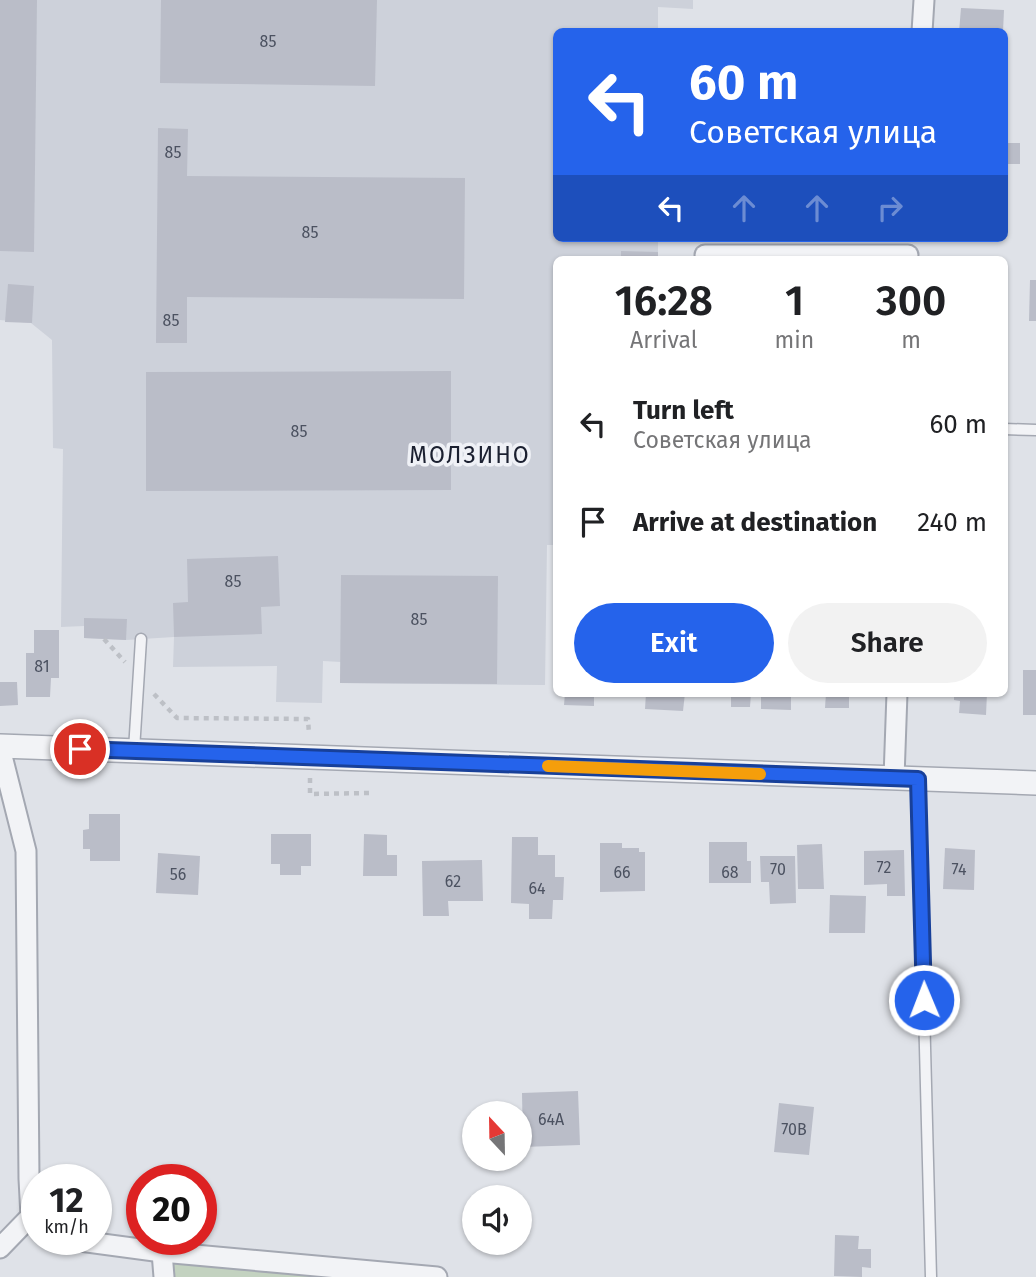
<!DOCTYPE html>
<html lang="en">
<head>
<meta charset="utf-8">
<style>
  body { margin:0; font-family:"Fira Sans",sans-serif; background:#f2f2f2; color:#202124; height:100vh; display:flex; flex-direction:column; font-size:26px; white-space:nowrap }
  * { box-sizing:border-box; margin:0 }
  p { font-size:23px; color:#757577 }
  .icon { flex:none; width:38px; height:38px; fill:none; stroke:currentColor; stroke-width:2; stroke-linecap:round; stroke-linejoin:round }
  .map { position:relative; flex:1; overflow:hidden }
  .panel { position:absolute; left:553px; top:256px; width:455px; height:441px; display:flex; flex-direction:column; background:#fff; border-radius:10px; box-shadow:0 2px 5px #0004 }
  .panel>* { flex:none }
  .hud { position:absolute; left:553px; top:28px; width:455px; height:214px; border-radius:10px; box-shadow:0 2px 5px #0004; background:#2563eb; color:#fff; overflow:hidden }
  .needle { width:46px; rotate:338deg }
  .fabs { position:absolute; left:462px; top:1101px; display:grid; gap:14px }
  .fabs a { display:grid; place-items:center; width:70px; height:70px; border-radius:50%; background:#fff; box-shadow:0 2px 5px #0004; font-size:35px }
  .speed { position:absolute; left:21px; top:1164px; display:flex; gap:14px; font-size:35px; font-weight:700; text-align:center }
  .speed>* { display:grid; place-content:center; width:91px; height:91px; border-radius:50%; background:#fff; box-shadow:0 2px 5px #0004; line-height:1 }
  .speed small { font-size:18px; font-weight:400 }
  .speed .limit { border:10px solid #d22; background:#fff; color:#111 }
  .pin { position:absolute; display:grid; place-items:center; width:60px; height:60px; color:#fff; margin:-30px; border:4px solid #fff; border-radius:50%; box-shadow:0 2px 7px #0007 }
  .me { position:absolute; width:77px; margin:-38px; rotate:359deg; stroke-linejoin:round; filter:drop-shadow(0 0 5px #0008) }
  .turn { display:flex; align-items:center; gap:24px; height:147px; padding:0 21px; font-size:32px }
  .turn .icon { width:91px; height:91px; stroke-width:2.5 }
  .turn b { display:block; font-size:49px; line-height:60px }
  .lanes { display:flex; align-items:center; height:66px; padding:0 21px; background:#0003; justify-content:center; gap:35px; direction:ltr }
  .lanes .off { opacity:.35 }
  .eta { display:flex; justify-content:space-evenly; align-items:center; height:119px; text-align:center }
  .eta b { font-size:42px; font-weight:600; line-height:49px }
  .button { display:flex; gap:14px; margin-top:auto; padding:14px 21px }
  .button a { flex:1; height:80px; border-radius:42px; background:#2563eb; color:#fff; font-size:28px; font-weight:600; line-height:80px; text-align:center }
  .button a+a { background:#f2f2f2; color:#202124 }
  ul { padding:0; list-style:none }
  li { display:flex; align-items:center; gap:21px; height:98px; padding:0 21px }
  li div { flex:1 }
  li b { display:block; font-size:26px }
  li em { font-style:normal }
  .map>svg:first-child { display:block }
</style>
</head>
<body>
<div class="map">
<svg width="1036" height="1277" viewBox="0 0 1036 1277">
  <rect width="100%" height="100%" fill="#dfe2e8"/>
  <path fill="#cdd1da" d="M0 0H693V9L658 7V31L556 32V238H658V259H556V545H547L545 685 340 683 341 662 323 661 322 703 276 702 277 666 173 667 174 637 126 640 84 638V626L61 627 63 449 53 448 52 340 31 323 0 320Z"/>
  <path fill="#c3d2c0" d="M162 1252 437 1277H164Z"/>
  <g fill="#babdc8">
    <path d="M0 0H37L34 252 0 251Z"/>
    <path d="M161 0H377L375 86 160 83Z"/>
    <path d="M961 8 1004 10 1003 32H959Z"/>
    <path d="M158 128 188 129 187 176 465 178 464 299 187 297V343H156Z"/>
    <path d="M1007 129V143H1020V164H1004V130Z"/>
    <path d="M621 251 658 252V259H621Z"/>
    <path d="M1030 280H1036V321H1029Z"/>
    <path d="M8 284 34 286 32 323 5 322Z"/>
    <path d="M451 371V490L146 491V372Z"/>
    <path d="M278 556 280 606 261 607 262 634 174 637 173 603 188 602 187 559Z"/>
    <path d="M341 575 498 576 497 684 340 683Z"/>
    <path d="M84 618 127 619 126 640 84 638Z"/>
    <path d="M34 630H59V678H51L50 697H26V653H34Z"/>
    <rect x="1023" y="670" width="13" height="45"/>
    <path d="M0 682H17L18 705 0 706Z"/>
    <path d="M565 693H594V706L564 705Z"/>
    <path d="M646 693H685L683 711 645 709Z"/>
    <path d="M731 693H751L750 707H731Z"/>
    <path d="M761 693H791V710L761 709Z"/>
    <path d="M826 693H849V708H825Z"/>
    <path d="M954 693H987L986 715 959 713 960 701 954 700Z"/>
    <path d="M89 814H120V861H90V849H83V830L89 829Z"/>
    <path d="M271 834H311V866H301V875H280V864H271Z"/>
    <path d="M364 834 387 835V855H397V876H363Z"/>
    <path d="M512 837H538V855H555V877H564L563 900H553L552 919H529V904L511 903Z"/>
    <path d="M709 842H747V861H751V883H709Z"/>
    <path d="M600 843H622V848H639V852H645V891L600 892Z"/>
    <path d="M822 844 824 889H798L797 845Z"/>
    <path d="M945 848 975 850 974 890 943 889Z"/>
    <path d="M904 850 905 896H887V884L864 885V851Z"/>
    <path d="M158 853 200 856 198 895 156 893Z"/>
    <path d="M760 856H795L796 903 770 904 769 882H761Z"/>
    <path d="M482 860 483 901H448L449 916H423L422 861Z"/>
    <path d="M830 895 866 896 865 933H829Z"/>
    <path d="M578 1091 580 1145 523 1147 522 1093Z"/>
    <path d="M779 1103 814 1107 809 1155 774 1152Z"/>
    <path d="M835 1235 859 1236 858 1249H871V1268L862 1267V1277L834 1276Z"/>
  </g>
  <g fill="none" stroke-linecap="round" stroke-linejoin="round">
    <g stroke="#a4a8b2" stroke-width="13">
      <g id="service">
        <path d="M1004 429 1036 430"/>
        <path d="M134 750 141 639"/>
        <path d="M918 780 931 1277"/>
      </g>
    </g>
    <g stroke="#a4a8b2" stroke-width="23">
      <g id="minor">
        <path d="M922 32 924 0"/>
        <path d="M705 255H908"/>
        <path d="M0 748 26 851 29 1179 31 1216 37 1221"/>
        <path d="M894 778 897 693"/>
        <path d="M65 1239 162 1252 437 1277"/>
        <path d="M0 1248 31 1216"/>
        <path d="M162 1252 164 1277"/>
      </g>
    </g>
    <g stroke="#a4a8b2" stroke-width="26">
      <path id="tertiary" d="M0 746 1036 783"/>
    </g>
    <g stroke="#bdc0c6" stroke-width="4.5" stroke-dasharray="5 5" stroke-linecap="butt">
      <path d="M104 639 125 662"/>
      <path d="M154 694 177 718 308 719 309 734"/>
      <path d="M310 778V794L370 793"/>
    </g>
    <use href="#service" stroke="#f2f3f6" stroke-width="10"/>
    <use href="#minor" stroke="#f2f3f6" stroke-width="19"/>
    <use href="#tertiary" stroke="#f2f3f6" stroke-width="23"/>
  </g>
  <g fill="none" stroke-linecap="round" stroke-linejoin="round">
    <g stroke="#184099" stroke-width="18">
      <path id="route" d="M80 749 918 779 924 1000"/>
    </g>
    <use href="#route" stroke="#2563eb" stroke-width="12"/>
    <path stroke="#f59e0b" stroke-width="12" d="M548 766 760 774"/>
  </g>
  <g text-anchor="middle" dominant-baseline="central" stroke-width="7" stroke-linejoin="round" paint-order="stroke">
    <g font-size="16" fill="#4c5261">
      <text x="268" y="41">85</text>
      <text x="173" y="152">85</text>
      <text x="310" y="232">85</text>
      <text x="171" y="320">85</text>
      <text x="299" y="431">85</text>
      <text x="233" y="581">85</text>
      <text x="419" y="619">85</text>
      <text x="42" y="666">81</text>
      <text x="884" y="867">72</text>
      <text x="778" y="869">70</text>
      <text x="959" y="869">74</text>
      <text x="622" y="872">66</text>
      <text x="730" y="872">68</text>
      <text x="178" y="874">56</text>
      <text x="453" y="881">62</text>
      <text x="537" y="888">64</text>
      <text x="551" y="1119">64А</text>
      <text x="794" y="1129">70В</text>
    </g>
    <g font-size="23" letter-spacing="2" fill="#1b2030" stroke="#eff1f6">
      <text x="470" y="455">МОЛЗИНО</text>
    </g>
  </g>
</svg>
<div class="fabs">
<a><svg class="needle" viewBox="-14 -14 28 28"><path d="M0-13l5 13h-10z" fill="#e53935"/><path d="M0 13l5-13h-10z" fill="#757577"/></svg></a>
<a><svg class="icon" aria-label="sound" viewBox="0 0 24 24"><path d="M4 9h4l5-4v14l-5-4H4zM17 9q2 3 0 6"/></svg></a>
</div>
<div class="speed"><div>12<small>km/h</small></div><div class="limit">20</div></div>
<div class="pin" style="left:80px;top:749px;background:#d93025"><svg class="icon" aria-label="arrive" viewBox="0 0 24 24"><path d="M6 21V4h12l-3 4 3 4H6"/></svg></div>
<svg class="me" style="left:924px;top:1000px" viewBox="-20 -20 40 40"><circle r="17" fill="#2563eb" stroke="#fff" stroke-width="3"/><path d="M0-11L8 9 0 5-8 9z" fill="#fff"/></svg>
<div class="hud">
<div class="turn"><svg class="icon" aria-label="left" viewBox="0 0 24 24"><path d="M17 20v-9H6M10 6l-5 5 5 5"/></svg><div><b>60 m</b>Советская улица</div></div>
<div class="lanes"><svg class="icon" aria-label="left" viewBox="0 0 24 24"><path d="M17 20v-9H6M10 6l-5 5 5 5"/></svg><svg class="icon off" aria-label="ahead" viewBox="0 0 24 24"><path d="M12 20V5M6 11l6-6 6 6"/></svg><svg class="icon off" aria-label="ahead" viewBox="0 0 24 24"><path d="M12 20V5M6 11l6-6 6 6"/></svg><svg class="icon off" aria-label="right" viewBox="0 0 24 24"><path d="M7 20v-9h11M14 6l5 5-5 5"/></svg></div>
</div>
<section class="panel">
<div class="eta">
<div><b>16:28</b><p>Arrival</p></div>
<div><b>1</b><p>min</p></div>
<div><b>300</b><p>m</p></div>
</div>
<ul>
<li><svg class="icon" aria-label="left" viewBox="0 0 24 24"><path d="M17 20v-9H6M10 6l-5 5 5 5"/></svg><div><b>Turn left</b><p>Советская улица</p></div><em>60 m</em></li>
<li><svg class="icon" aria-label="arrive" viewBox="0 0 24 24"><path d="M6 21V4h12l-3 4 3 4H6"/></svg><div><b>Arrive at destination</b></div><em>240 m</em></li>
</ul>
<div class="button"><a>Exit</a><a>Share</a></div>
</section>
</div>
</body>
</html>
